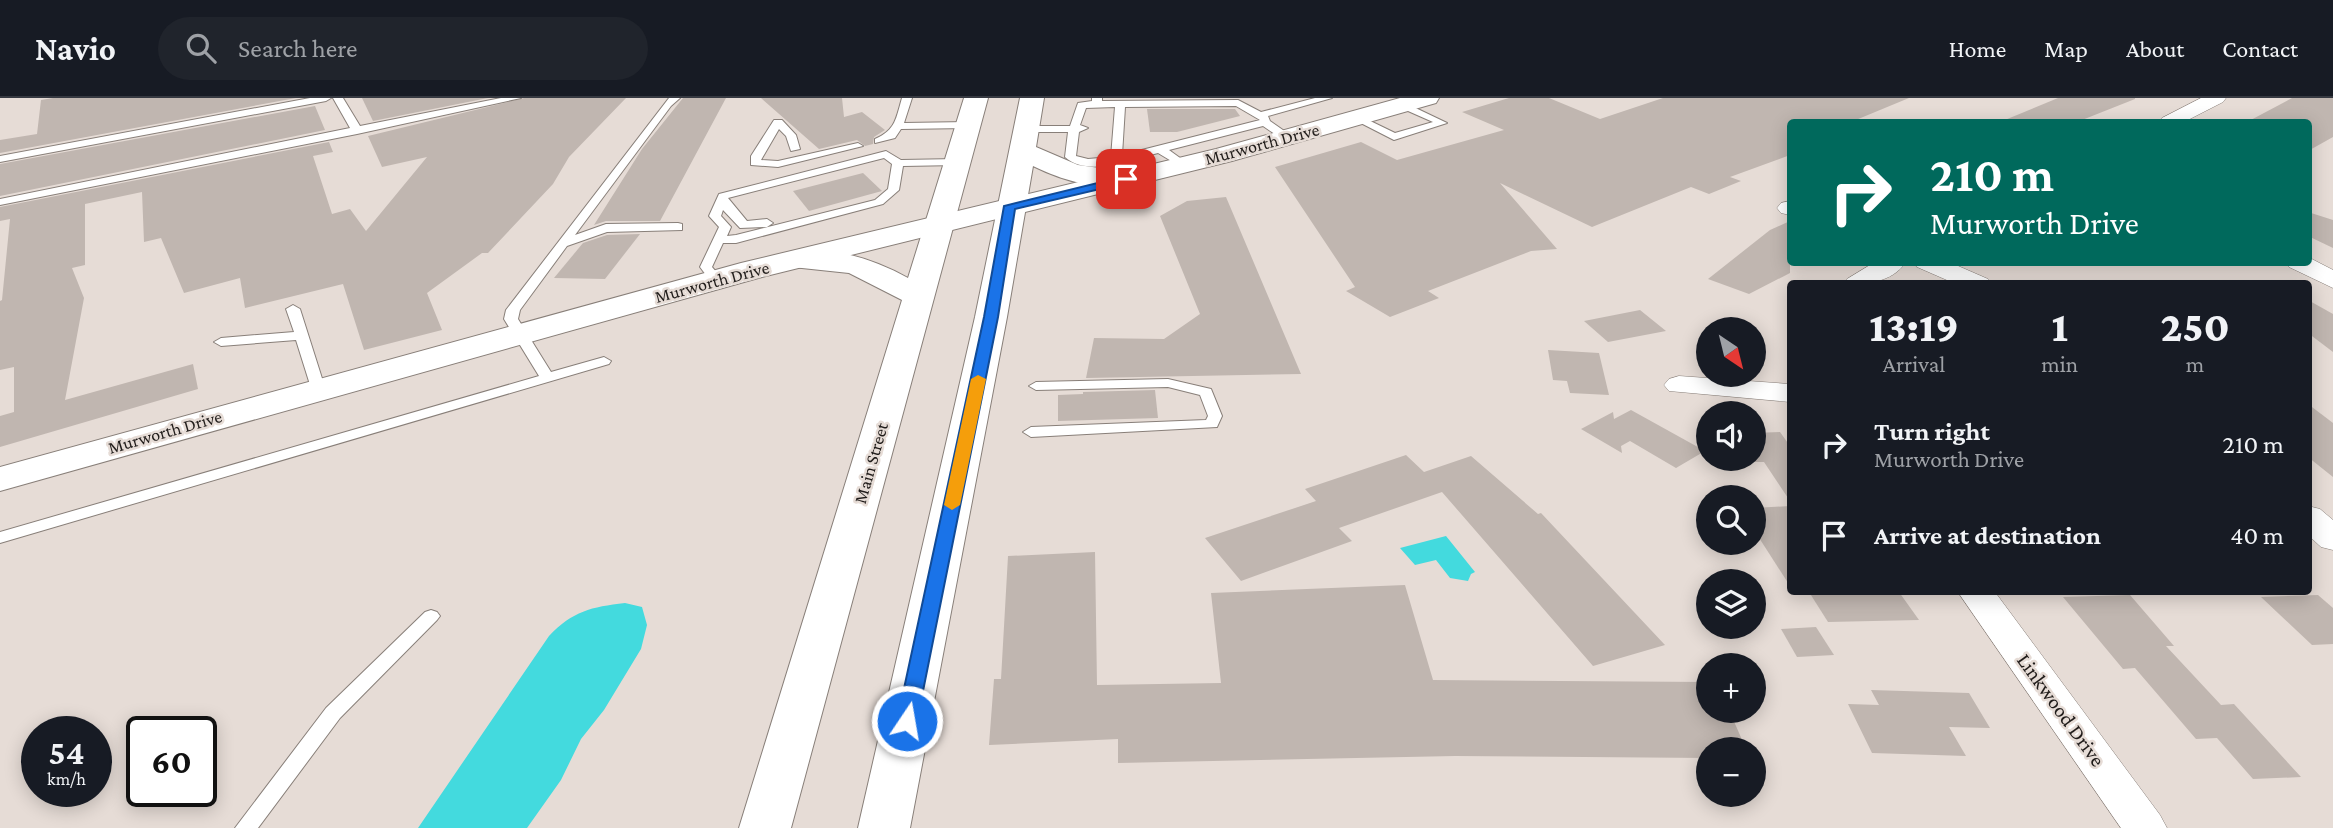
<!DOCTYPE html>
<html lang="en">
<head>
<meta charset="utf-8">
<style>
  body { margin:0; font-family:"Crimson Pro",serif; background:#20242c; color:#f1f3f6; height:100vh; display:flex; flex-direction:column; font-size:26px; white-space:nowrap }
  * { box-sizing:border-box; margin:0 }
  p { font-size:23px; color:#9ea1a6 }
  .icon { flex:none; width:38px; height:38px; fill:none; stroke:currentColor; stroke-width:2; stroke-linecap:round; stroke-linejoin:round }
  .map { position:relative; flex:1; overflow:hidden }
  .details { position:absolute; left:1787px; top:182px; width:525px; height:315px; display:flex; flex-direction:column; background:#171b24; border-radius:7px; box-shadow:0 4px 18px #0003 }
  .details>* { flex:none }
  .hud { position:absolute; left:1787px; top:21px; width:525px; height:147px; border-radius:7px; box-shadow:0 4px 18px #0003; background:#00695c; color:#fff; overflow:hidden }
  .needle { width:46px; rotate:145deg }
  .controls { position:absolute; left:1696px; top:219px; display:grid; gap:14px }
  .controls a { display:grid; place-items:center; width:70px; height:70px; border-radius:50%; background:#171b24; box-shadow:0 4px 18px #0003; font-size:35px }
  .speed { position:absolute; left:21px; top:618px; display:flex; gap:14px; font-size:35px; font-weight:700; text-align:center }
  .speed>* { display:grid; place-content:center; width:91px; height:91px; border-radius:50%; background:#171b24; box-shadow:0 4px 18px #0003; line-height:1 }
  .speed small { font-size:18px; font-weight:400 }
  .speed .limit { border:4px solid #111; border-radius:10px; background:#fff; color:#111 }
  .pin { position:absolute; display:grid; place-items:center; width:60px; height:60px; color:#fff; margin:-30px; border-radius:14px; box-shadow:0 4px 10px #0006 }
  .me { position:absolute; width:77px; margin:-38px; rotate:12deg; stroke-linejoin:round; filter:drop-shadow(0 0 5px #0008) }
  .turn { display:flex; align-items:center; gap:24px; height:147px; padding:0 28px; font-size:32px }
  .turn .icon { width:91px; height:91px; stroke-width:2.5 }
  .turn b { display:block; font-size:49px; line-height:60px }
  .eta { display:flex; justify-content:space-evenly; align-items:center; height:119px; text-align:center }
  .eta b { font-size:42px; font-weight:800; line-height:49px }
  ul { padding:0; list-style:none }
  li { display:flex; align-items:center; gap:21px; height:91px; padding:0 28px }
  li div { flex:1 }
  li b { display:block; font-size:26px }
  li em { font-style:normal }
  header { display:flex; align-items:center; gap:42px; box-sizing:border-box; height:98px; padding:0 35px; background:#171b24; border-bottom:2px solid #363941 }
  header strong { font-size:33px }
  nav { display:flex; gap:38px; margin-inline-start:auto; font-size:24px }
  .search { width:490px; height:63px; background:#20242c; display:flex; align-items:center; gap:18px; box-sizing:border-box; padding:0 24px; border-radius:38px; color:#9ea1a6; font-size:26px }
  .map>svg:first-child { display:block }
</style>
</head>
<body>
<header>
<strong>Navio</strong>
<div class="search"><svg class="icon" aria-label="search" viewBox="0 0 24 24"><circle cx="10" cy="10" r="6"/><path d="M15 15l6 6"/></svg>Search here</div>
<nav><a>Home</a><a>Map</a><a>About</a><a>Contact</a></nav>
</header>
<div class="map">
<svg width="2333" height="730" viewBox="0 0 2333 730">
  <rect width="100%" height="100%" fill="#e6dcd6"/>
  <g fill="#43dade">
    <path d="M1446 438 1475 474 1471 476 1468 483 1450 480 1436 462 1415 467 1400 450Z"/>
    <path d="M625 505 642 509 647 527 641 551 604 612 581 641 561 682 527 730H418L549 538C573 513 591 509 625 505Z"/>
  </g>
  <g fill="#c0b6b0">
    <path d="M53 0H296L0 55V42L37 36 41 2Z"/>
    <path d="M362 0H488L373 23Z"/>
    <path d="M524 0H626L569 59 553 86 488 155H482L427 195 442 232 364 252 343 186 245 210 240 180 184 195 161 140 144 144 142 94 85 106V167L72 170 84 200 65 302 193 266 198 291 0 349V318L14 314V269L0 272V203L2 202 10 121 0 123V109L329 44 333 54 313 58 332 116 350 111 366 133 427 59 382 69 368 38Z"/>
    <path d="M683 0H726L660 123H606L594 127 642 51Z"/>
    <path d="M761 0H842L844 19 862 14 885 32 874 39 873 46 865 48 857 42 819 51Z"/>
    <path d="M1509 0H1549L1600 21 1663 0H1909L1851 24H1790V57L1730 79 1741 83 1709 96 1691 89 1592 129 1500 85 1557 151 1531 153 1428 193 1439 200 1390 219 1346 193 1355 189 1275 69 1361 44 1397 62 1504 32 1462 14Z"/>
    <path d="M2058 0H2135V1L2077 24H2000Z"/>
    <path d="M2292 0H2333V39L2308 53V24H2247Z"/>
    <path d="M315 8 325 32 0 98V66Z"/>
    <path d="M1147 11H1235L1240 18 1177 34H1150Z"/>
    <path d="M863 75 882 93 809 113 793 93Z"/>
    <path d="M1226 99 1301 276 1086 280 1094 240 1164 241 1200 216 1160 118 1187 103Z"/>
    <path d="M2308 114 2333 122V150L2308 138Z"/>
    <path d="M1790 123V175L1749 196 1708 181 1770 132Z"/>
    <path d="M640 136 605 181 554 180 583 145 607 137Z"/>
    <path d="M2308 202 2333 216V254L2308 235Z"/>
    <path d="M1640 212 1666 233 1608 244 1584 223Z"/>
    <path d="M1548 252 1599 255 1609 297 1570 295 1567 283 1553 282Z"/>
    <path d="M1155 292 1158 320 1058 323V297L1083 296V294Z"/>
    <path d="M2308 306 2333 325V379L2308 359Z"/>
    <path d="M1631 312 1705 353 1676 370 1630 343 1621 348 1622 355 1581 331 1613 314 1614 321Z"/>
    <path d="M1780 334 1790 348V403L1764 364H1754V335Z"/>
    <path d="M1406 357 1424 374 1471 358 1538 416 1541 415 1665 547 1593 568 1442 394 1339 430 1352 443 1241 483 1205 440 1316 403 1305 391Z"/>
    <path d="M1790 408V488L1754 432V410Z"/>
    <path d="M1095 454 1097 587 1221 585 1211 495 1405 487 1433 582 1708 584V612H1729L1746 651H1708V660L1455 658 1118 665V641L989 647 994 581H1001L1008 458Z"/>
    <path d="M1809 494H1899L1919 522 1828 524Z"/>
    <path d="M2130 497 2174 548H2166L2221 607 2234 606 2301 679 2253 681 2217 640 2196 641 2135 570 2123 571 2063 499Z"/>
    <path d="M2318 497 2333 510V546L2312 547 2261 499Z"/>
    <path d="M1816 529 1834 557 1797 559 1781 531Z"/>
    <path d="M1871 592 1969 595 1990 630 1949 629 1966 658 1872 655 1848 606 1879 607Z"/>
  </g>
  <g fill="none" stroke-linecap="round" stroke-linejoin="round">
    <g stroke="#887f79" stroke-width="2">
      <g id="service">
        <path d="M310 0H331L326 3 0 64V58Z"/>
        <path d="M333 0H343L360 28 501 0H521L357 36 0 107V101L350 30Z"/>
        <path d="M669 0H680L671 8 575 137 606 126 678 125 682 126V132L607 134 567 148 520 212 518 221 551 274 604 259 611 263 609 266 0 445V434L539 278 504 221 506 212Z"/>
        <path d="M902 0H912L904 25 968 24 973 27 968 30 901 31 895 40 875 45V41C896 32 896 20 902 0Z"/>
        <path d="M1092 0H1102V3L1238 2 1261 14 1315 0H1332L1268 18 1270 23 1290 37V41H1282L1263 28 1169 52 1187 65V69L1183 70 1158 55C1132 61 1088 80 1065 59L1068 34H1026L1021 31 1026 28H1070L1078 5 1092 3ZM1236 8 1260 22 1122 57 1125 9ZM1115 9 1111 59 1088 61 1076 58 1079 34 1088 30 1080 27 1086 10Z"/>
        <path d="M1403 4 1447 25 1394 42 1351 20 1360 18 1395 35 1433 24 1399 9 1398 7Z"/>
        <path d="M774 22H782L796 37 800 51 791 53 786 38 779 31 761 62 778 63 858 45 863 48 778 69 751 67V58Z"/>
        <path d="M886 53 901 62 958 61 963 64 958 67 903 68 899 92 883 106 736 145H723L712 169 723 182 722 185H712L700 169 719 129 709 118 719 96ZM884 60 892 66 888 91 875 102 736 137 727 138 731 129 721 118 723 112 740 130 767 129 773 125 767 121 747 123 728 100Z"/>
        <path d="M293 207 300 211 326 293 324 296 319 297 312 293 296 242 221 248 214 244 221 240 294 234 286 211Z"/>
        <path d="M1168 281 1211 291 1222 318 1217 329 1031 339 1023 334 1031 329 1206 322 1208 318 1200 297 1168 289 1036 292 1029 288 1036 284Z"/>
        <path d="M431 512 437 514 440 518 437 522 340 620 258 730H235L326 610 425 514Z"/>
      </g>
    </g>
    <g stroke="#887f79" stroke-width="1">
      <g id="minor">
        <path d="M2201 0H2226L2223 4 2184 24H2159L2162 20Z"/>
        <path d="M1790 103V117L1781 115 1777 110 1781 105Z"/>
        <path d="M2308 159 2333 172V190L2289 169 2286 164H2308Z"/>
        <path d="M1875 164H1906C1892 185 1866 186 1843 186L1847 181Z"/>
        <path d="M1914 164H1949L1988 181 1992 186H1956L1917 169Z"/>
        <path d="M1679 278 1790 286V304L1669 293 1664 287 1669 281Z"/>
        <path d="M2308 408 2320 411 2333 422V452L2321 449 2308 437Z"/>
        <path d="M1958 494H1995L2160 717 2167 730H2121Z"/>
      </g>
    </g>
    <g stroke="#887f79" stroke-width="2">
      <path id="tertiary" d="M1400 0H1439L1436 5 1232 63 762 179 0 393V369L741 165 1216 51Z"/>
    </g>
    <g stroke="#887f79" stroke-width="2">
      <g id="primary">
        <path d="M964 0H988L791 730H739L902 202 849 175 783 168 779 162 783 156C825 145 872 160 908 180Z"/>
        <path d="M1020 0H1044L1036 49 1078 67 1136 75 1140 81 1136 87C1104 95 1061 82 1033 68L1007 219 910 730H858L975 219Z"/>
      </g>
    </g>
    <use href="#service" fill="#fff" fill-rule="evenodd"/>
    <use href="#minor" fill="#fff" fill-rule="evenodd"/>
    <use href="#tertiary" fill="#fff" fill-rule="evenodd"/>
    <use href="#primary" fill="#fff" fill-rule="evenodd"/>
  </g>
  <path fill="#1a73e8" stroke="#114b97" stroke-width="2" d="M1126 78 1131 81 1130 84 1015 111 998 219 917 623 914 629 907 631 900 629 897 623 984 219 1004 108Z"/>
  <path fill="#f59e0b" d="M978 277 986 281 960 407 952 412 944 407 971 281Z"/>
  <g text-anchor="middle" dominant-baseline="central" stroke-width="5" stroke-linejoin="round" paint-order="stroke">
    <g font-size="18" fill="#201c1a" stroke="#e6dcd6">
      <text transform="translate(1262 46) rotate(-15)">Murworth Drive</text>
      <text transform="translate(712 184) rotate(-15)">Murworth Drive</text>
      <text transform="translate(165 334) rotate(-16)">Murworth Drive</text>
      <text transform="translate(871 365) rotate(-74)">Main Street</text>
    </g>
    <g font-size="21" fill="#201c1a" stroke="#e6dcd6">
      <text transform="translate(2061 612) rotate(54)">Linkwood Drive</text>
    </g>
  </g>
</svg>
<div class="controls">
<a><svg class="needle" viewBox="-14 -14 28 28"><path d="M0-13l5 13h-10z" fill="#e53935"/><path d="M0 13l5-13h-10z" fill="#9ea1a6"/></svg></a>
<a><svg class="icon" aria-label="sound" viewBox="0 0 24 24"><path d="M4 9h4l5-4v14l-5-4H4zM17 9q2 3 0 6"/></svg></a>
<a><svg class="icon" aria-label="search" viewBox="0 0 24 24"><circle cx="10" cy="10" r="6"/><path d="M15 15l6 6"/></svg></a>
<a><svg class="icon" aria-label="layers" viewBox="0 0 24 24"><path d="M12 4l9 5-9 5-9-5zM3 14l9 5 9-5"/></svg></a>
<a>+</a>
<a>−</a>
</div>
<div class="speed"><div>54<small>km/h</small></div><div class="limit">60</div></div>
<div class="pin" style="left:1126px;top:81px;background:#d93025"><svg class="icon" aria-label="arrive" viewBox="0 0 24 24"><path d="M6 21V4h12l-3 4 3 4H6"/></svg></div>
<svg class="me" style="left:907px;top:623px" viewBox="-20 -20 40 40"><circle r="17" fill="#1a73e8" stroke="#fff" stroke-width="3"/><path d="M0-11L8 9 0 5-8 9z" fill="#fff"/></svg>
<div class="hud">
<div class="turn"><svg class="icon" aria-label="right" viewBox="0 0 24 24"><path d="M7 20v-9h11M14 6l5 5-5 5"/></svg><div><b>210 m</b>Murworth Drive</div></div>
</div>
<section class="details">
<div class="eta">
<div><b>13:19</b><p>Arrival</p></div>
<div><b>1</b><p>min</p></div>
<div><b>250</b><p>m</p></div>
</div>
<ul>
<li><svg class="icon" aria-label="right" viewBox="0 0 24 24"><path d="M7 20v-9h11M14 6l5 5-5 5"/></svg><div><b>Turn right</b><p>Murworth Drive</p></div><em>210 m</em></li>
<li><svg class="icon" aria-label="arrive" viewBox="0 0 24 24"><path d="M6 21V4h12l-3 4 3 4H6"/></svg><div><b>Arrive at destination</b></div><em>40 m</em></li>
</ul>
</section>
</div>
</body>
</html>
